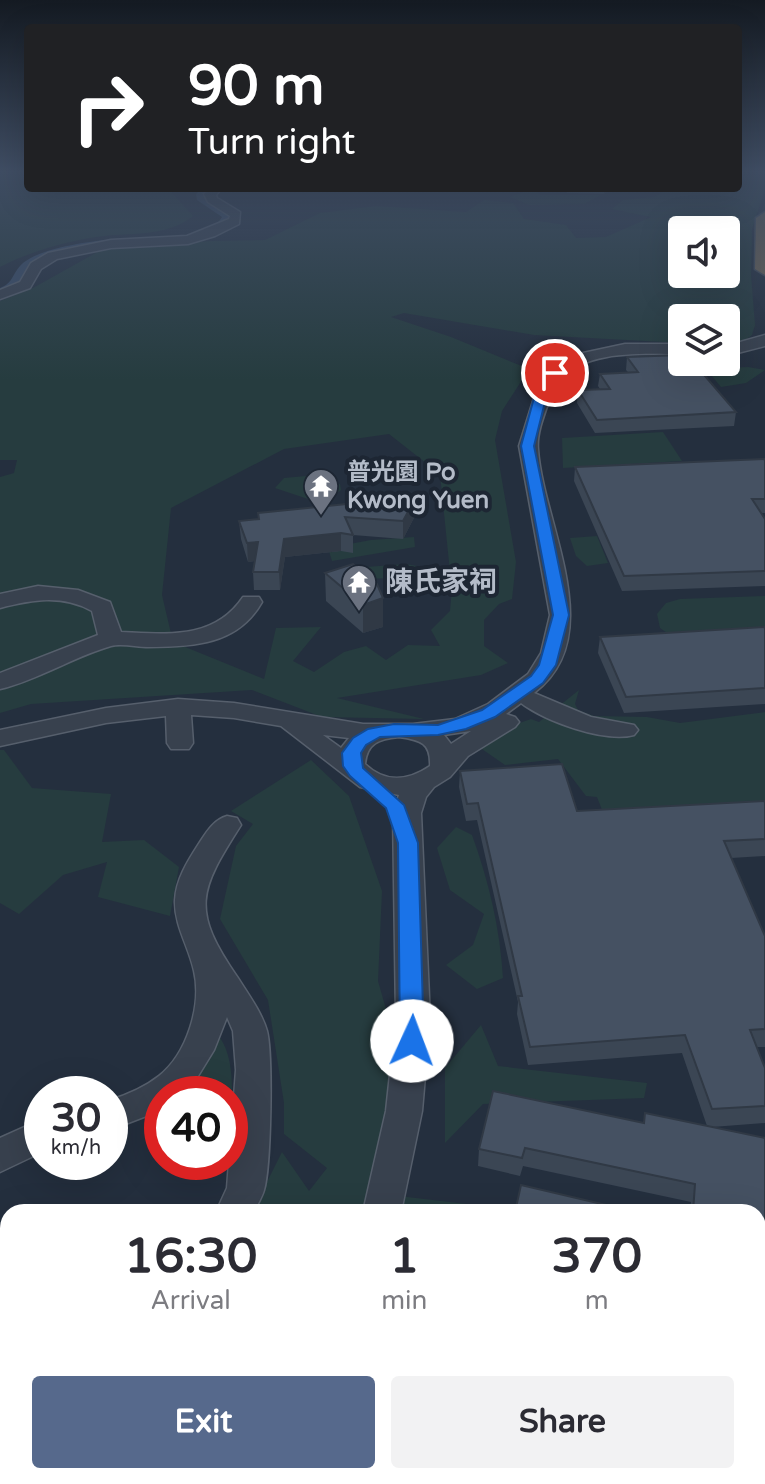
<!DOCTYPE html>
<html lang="en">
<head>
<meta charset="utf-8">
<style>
  body { margin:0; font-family:"Varela Round","Noto Sans TC",sans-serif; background:#f2f2f3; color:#2b2b33; height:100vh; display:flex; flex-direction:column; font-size:30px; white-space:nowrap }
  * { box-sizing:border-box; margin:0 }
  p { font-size:26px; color:#7c7c81 }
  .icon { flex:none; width:44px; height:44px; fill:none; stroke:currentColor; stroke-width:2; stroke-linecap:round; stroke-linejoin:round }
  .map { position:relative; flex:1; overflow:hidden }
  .panel { position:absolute; left:0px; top:1204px; width:766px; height:280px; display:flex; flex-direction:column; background:#fff; border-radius:24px 24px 0 0; box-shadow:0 8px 32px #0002 }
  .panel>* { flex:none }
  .top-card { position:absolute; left:24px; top:24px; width:718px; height:168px; border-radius:8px; box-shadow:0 8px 32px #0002; background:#202124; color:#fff; overflow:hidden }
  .controls { position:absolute; left:668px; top:216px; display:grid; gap:16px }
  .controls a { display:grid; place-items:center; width:72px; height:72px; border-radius:8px; background:#fff; box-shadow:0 8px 32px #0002; font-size:40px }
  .speed { position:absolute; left:24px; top:1076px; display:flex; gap:16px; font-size:40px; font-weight:700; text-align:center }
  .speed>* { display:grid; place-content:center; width:104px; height:104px; border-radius:50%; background:#fff; box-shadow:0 8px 32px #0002; line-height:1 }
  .speed small { font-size:20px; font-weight:400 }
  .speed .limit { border:12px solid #d22; background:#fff; color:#111 }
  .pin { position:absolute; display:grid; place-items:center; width:68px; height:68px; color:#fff; margin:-34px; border:4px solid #fff; border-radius:50%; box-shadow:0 2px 8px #0007 }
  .me { position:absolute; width:88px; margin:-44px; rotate:2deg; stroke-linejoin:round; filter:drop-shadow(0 0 6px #0008) }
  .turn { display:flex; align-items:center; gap:28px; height:168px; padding:0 32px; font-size:36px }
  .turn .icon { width:104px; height:104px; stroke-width:2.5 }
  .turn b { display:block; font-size:56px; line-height:68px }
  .eta { display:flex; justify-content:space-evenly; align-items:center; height:136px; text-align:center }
  .eta b { font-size:48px; font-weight:800; line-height:56px }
  .action { display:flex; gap:16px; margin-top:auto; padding:16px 32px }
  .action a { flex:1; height:92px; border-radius:8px; background:#56698c; color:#fff; font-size:32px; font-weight:800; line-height:92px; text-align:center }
  .action a+a { background:#f2f2f3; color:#2b2b33 }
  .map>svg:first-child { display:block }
</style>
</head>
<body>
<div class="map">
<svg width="765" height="1484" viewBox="0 0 765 1484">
  <rect width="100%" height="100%" fill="#242f3e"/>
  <g fill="#263c3f" fill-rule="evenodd">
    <path d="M0 172H28V188H176L171 192 193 216C166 238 129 232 96 237 64 242 29 252 0 267Z"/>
    <path d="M738 172H765V189L752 229 751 275 755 325 752 335 743 342 726 344V318H682V343L534 335 404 313 391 317 451 337 529 369 502 411 495 440 516 562 512 599 499 604 484 620V646L508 663 481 675 337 698 424 719 322 717 252 690 31 704 0 713V477L14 473 17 460H0V301L33 288 101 250 210 241 265 240 320 213 376 206 466 212 484 200 513 203 524 219 566 225 576 238 606 237 651 217 612 209 623 200 654 197 668 188H738ZM682 230H726V274H682ZM389 434 440 474 450 572 406 564 366 567 365 579 416 577 452 588 450 611 431 630 440 646 408 645 386 660 366 646 344 652 314 672 293 661 321 627 276 628 264 679 173 642 162 595 171 508 284 449Z"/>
    <path d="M527 188H539L535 191 541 195H601L584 204 530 205 510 197 529 190Z"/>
    <path d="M748 367 765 370 746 383 721 387 706 369Z"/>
    <path d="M663 432 682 461 563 468 562 438Z"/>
    <path d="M306 476 340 484 341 490 327 501H314L275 488 284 478Z"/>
    <path d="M597 536 608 563 587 566 576 556 570 538Z"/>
    <path d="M414 537 415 547 332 561 328 548 371 540Z"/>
    <path d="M765 596V636L670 635 660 628 657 614 666 603 680 599Z"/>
    <path d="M579 690 575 704 578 710 594 716 647 717 680 723 765 712V805L604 815 597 797 586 796 558 759 505 765 479 747 511 726 531 719 539 722Z"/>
    <path d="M0 750H4L32 788 111 794 102 842 144 840 179 867 170 916 98 897 107 862 63 875 19 914 0 903Z"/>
    <path d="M311 760 349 796 382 891 378 981 396 1044 382 1194 492 1207 491 1212H252L282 1152 309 1191 327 1168 284 1134V1103L268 1000 220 919 236 846 253 824 231 811Z"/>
    <path d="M456 827 472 835C489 882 500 928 503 978L477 989 446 965 473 945 484 914 450 890 437 848Z"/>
    <path d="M481 1025 498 1066 647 1083 644 1098 483 1104 445 1143V1068Z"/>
    <path d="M218 1035C235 1056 233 1095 230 1121V1094H168Z"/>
    <path d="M133 1476H235L227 1484H134Z"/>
  </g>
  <path fill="#394c67" d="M202 188H213L208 192 233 219 188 238 119 242 48 257 25 282 0 293V288C13 283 12 275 20 266 36 248 92 241 115 239 142 237 206 244 222 217L197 200 196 194Z"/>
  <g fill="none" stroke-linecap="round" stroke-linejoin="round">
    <g stroke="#565f6c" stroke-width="3">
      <g id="minor">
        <path d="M210 188H222L216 195 217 198 240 212 239 224 215 236 188 244 111 248 57 259 41 269 30 288 0 299V290L20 282 31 263 48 253 111 240 187 236 229 219 230 216 208 202 204 194Z"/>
        <path d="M765 335V346L726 356V346Z"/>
        <path d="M625 344H682V354C641 354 585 349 555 383 550 402 536 429 538 449 543 524 610 636 534 693L591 717 634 725 638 730 634 735C604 743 545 721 521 703L506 714 515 717 519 722 515 727 468 756 450 777 434 787 426 797 421 813 430 1019 422 1111 401 1212H363L386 1111 396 1019 393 813 399 795 360 787 281 726 234 718 191 715 193 743 189 749H171L167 743 166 716 106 723 0 746V730L106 708 178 699 234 703 363 724H413L455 719 488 704 528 674 541 653 550 615 519 446 539 382 549 370 583 353ZM471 731 451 744 444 735ZM323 735 349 738 341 748ZM399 737C421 740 431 743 430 766 408 781 385 783 365 764 367 743 379 739 399 737Z"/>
        <path d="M38 586 78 590 110 602 121 632C168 634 214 640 243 597H259L262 602C238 645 193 647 148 647 136 647 122 643 111 646 73 657 38 680 0 689V673L98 635 92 611C61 594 32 600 0 608V594Z"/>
        <path d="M227 816 237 818 241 825C199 891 190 909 238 978 248 994 262 1013 267 1031 273 1054 271 1168 264 1190 262 1197 257 1205 254 1212H216L227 1188 236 1070 233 1031 227 1017 214 1050 187 1094H162V1110L110 1130V1100C127 1095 145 1087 159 1076 187 1054 202 1005 194 971 189 947 174 925 175 900 176 880 187 862 198 845 206 833 213 820 227 816Z"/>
        <path d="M42 1119V1152L0 1172V1138Z"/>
        <path d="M283 1476H329L326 1484H280Z"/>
      </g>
    </g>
    <g stroke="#434c59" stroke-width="3">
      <path id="highway" d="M765 212V275L755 269 756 218Z"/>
    </g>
    <use href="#minor" fill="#38414e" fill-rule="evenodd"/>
    <use href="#highway" fill="#746855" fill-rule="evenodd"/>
  </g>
  <g fill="#3b4654">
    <path d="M568 188H611L604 194 567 193Z"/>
    <path d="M627 357 736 412 734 426 595 433 577 403 578 390 600 389 598 386 600 374 628 372 626 370Z"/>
    <path d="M765 459V513H761L765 519V586L622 591 574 481 575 467Z"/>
    <path d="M258 513 416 514 403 539 353 535V553L341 551 285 557 280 590H254L253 572 255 561 248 562 241 539 239 521 258 519Z"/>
    <path d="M325 573 383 598V627L363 633 326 601Z"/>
    <path d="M765 627V704L624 713 598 653 600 637Z"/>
    <path d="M460 771 577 811 765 801V856L731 858 765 936V1047H757L765 1068V1123L712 1127 765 1138V1308L762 1317 758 1316V1212H690L691 1202 523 1166 520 1176 478 1166 479 1149 643 1123 707 1126 682 1053 528 1065 517 1014 518 1002 477 820 466 821 459 787Z"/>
    <path d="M758 1340 764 1423 758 1439Z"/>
  </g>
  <g fill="#303945">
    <path d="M604 188H611L604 194Z"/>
    <path d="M416 497V514L403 539V521Z"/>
    <path d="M341 533V551L285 557 280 590 279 572 284 539Z"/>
    <path d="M258 542 260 560 248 562 247 543Z"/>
    <path d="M383 598V627L363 633V605Z"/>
  </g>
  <g fill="#455162" stroke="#303945" stroke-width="2">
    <path d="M682 355V362H693L736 412 597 420 578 390 610 389 600 374 638 372 627 357Z"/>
    <path d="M765 459V499H752L765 519V571L624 576 575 467Z"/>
    <path d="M416 497 403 521 345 517 353 535 341 533 284 539 279 572H253L258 542 247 543 239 521 259 519 258 513Z"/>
    <path d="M353 564 377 584 383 598 363 605 325 573Z"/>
    <path d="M765 627V688L626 697 600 637Z"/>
    <path d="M562 764 577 811 765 801V839L724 841 765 936V1029L750 1030 765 1068V1106L712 1109 685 1035 530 1047 518 996H522L478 803 467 804 460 771Z"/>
    <path d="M493 1091 644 1123 645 1113 765 1138V1298L758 1297V1212H693L695 1184 525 1148 522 1158 479 1149Z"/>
    <path d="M521 1185 636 1212H515Z"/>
    <path d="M758 1340 765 1342 764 1423 758 1422Z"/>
    <path d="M442 1476H745V1484H441Z"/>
  </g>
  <linearGradient id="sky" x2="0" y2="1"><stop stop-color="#141a22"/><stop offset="0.45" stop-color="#3f4d63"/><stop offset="1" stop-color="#3f4d63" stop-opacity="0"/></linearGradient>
  <rect width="765" height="380" fill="url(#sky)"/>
  <path fill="#1a73e8" stroke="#114b97" stroke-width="2" d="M551 371 560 373 547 394 534 446 569 615 556 665 543 683 495 717 466 729 438 735 380 737 366 745 361 753 363 768 404 805 418 843 424 1041 420 1047 412 1050 403 1047 400 1041 398 843 386 808 350 776 343 766 342 753 353 738 368 729 394 724 438 725 482 710 531 676 539 665 553 615 521 446 535 394Z"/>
  <defs>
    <g id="temple-pin" transform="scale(1.8)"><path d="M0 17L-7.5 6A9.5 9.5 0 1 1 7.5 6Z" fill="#6b7280" stroke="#1d2633"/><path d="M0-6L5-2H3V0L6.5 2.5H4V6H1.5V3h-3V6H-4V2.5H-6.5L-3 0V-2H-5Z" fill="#fff"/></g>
  </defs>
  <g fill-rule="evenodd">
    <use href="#temple-pin" x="321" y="486"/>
    <use href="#temple-pin" x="359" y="582"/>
  </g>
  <g text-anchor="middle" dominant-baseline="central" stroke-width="8" stroke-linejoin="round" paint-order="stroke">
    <g font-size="24" font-weight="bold" fill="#b4bcc9" stroke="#1d2633" text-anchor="start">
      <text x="347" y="472">普光園 Po<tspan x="347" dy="28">Kwong Yuen</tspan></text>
    </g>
    <g font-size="28" font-weight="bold" fill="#b4bcc9" stroke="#1d2633" text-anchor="start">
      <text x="385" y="582">陳氏家祠</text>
    </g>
  </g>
</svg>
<div class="controls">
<a><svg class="icon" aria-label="sound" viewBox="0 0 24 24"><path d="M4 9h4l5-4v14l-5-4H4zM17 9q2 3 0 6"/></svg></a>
<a><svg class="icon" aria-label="layers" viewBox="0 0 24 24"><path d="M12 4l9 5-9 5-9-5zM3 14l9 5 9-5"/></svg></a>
</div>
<div class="speed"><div>30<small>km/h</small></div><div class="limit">40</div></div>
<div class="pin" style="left:555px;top:373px;background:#d93025"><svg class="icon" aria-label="arrive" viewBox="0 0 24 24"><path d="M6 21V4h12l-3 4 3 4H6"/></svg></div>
<svg class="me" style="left:412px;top:1041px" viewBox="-20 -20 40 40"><circle r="19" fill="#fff"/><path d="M0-13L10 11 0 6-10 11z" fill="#1a73e8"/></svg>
<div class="top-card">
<div class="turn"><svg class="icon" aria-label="right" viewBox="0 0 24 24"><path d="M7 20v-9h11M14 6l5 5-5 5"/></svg><div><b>90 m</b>Turn right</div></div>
</div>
<section class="panel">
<div class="eta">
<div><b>16:30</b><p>Arrival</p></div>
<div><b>1</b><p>min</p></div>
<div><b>370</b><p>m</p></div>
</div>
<div class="action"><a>Exit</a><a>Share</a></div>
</section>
</div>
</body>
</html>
